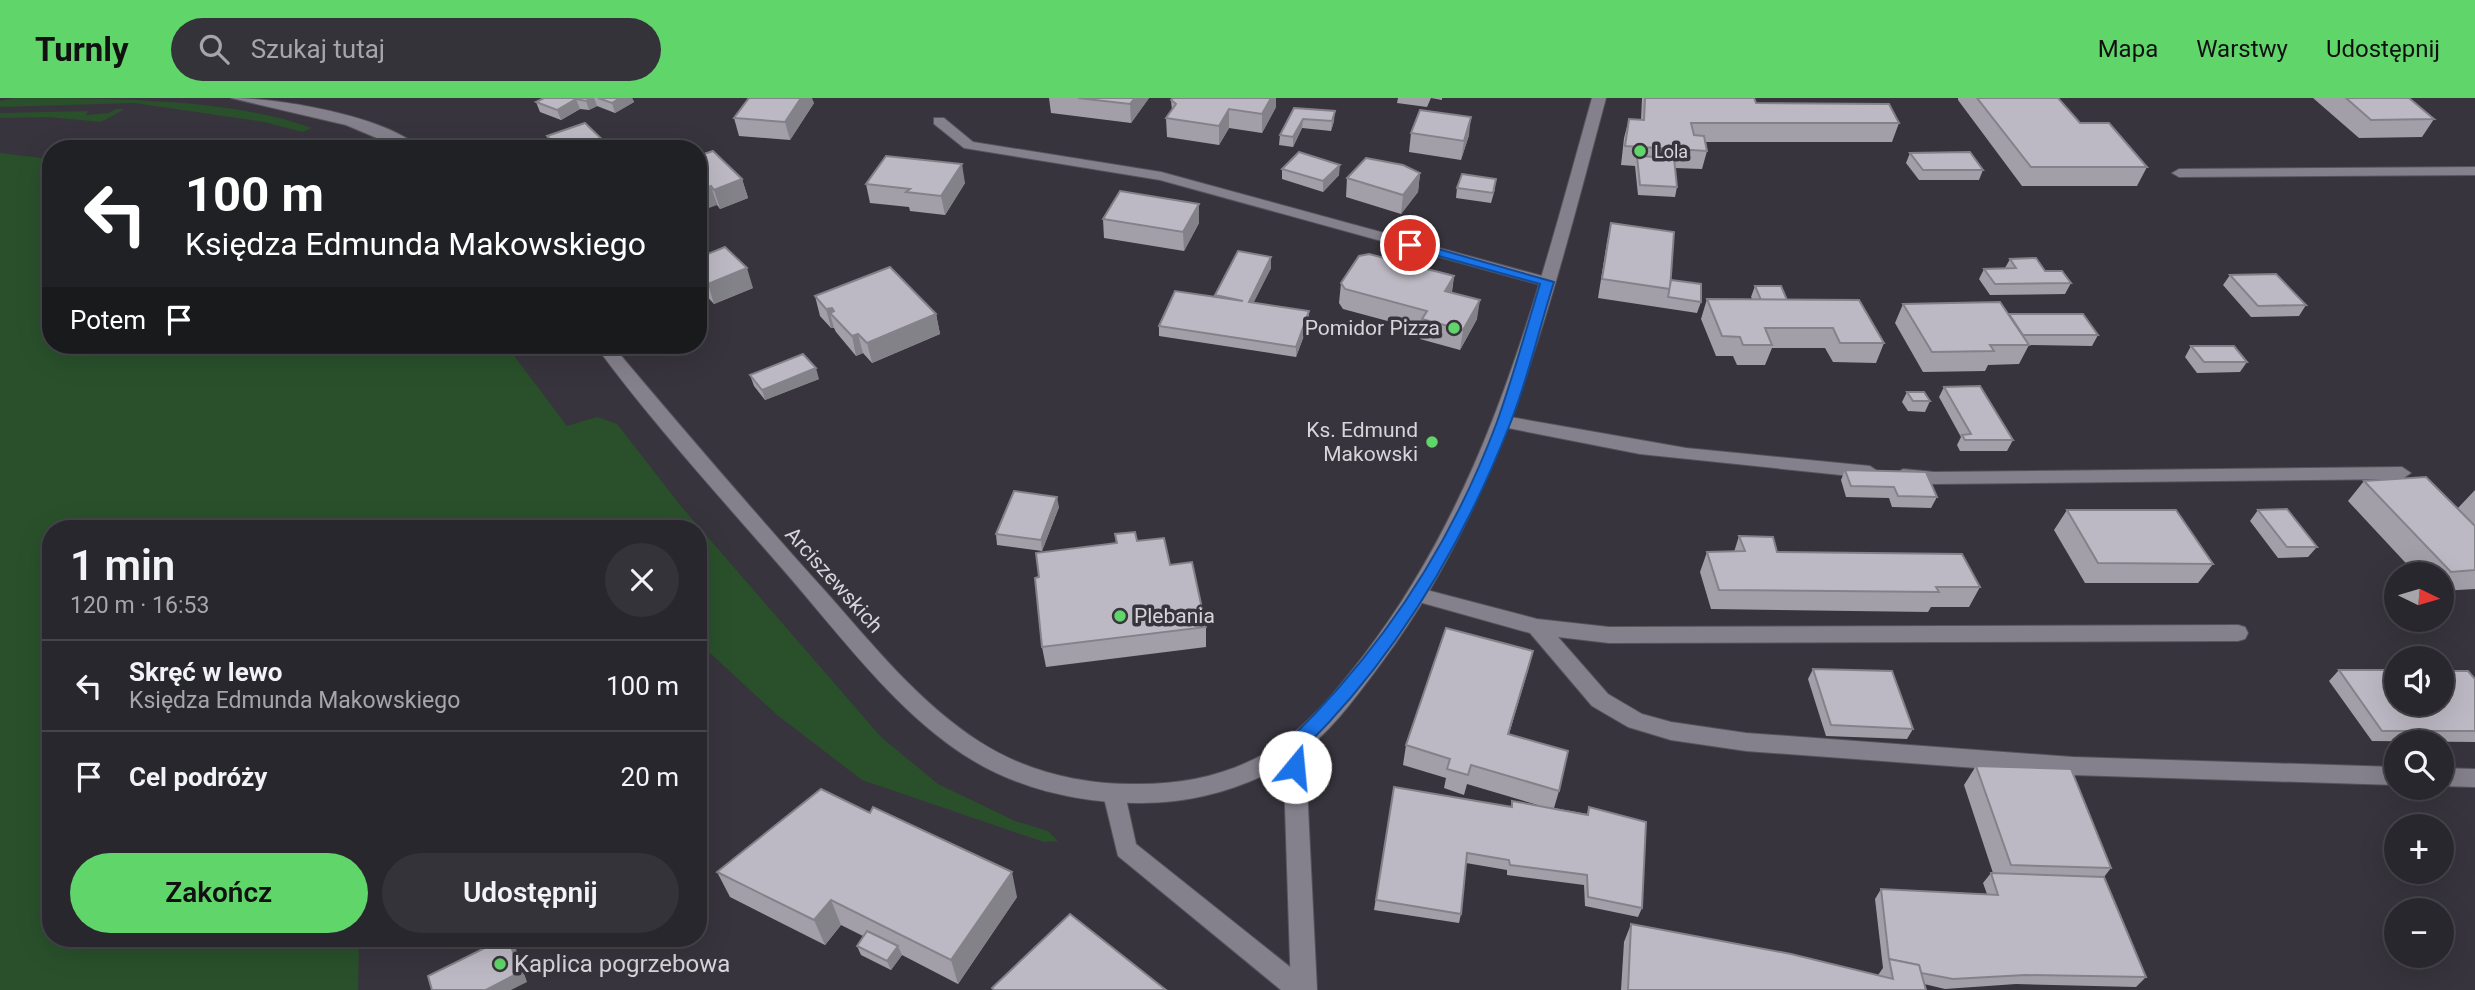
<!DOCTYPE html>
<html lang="pl">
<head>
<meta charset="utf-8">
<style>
  body { margin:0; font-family:Roboto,sans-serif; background:#35333a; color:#f1f3f6; height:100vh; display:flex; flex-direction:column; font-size:26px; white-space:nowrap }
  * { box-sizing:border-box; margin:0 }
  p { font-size:23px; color:#a5a5aa }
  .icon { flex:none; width:38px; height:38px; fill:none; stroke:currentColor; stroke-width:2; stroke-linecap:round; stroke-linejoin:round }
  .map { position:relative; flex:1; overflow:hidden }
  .drawer { position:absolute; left:42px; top:422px; width:665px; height:427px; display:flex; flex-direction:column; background:#29272e; border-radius:28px; box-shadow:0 7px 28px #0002,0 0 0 2px #45444a }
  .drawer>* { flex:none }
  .guide { position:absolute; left:42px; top:42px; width:665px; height:214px; border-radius:28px; box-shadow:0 7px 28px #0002,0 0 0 2px #45444a; background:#202124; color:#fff; overflow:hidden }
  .needle { width:46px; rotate:95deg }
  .fabs { position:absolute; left:2384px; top:464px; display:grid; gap:14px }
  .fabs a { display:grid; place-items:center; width:70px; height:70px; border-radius:50%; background:#29272e; box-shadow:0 7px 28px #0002,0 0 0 2px #45444a; font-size:35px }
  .pin { position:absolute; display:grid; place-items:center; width:60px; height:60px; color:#fff; margin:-30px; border:4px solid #fff; border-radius:50%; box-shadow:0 2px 7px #0007 }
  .me { position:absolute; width:77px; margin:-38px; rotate:17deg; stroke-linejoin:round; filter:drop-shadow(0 0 5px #0008) }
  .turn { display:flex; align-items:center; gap:24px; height:147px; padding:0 28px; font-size:32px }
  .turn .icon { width:91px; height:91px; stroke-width:2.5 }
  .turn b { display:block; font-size:49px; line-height:60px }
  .then { display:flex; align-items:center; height:66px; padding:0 28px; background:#0003; gap:14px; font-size:26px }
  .round { display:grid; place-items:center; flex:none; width:74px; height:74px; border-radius:37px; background:#35333a }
  .headline { display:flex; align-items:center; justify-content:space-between; height:119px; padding:0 28px }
  h1 { font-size:42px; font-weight:600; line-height:52px }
  .cta { display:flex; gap:14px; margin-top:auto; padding:14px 28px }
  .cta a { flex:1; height:80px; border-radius:42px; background:#60d56a; color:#111; font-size:28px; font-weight:600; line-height:80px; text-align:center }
  .cta a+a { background:#35333a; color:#f1f3f6 }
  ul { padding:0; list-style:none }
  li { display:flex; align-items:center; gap:21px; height:91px; padding:0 28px; border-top:2px solid #45444a }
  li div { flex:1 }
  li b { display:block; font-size:26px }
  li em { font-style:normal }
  header { display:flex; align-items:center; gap:42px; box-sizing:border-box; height:98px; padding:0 35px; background:#60d56a; color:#111 }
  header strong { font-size:33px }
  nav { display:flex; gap:38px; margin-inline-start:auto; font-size:24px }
  .search { width:490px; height:63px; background:#35333a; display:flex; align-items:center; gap:18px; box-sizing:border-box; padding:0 24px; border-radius:38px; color:#a5a5aa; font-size:26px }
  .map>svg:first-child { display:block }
</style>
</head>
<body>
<header>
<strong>Turnly</strong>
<div class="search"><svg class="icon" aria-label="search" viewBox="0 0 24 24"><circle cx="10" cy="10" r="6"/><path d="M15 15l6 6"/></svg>Szukaj tutaj</div>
<nav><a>Mapa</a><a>Warstwy</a><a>Udostępnij</a></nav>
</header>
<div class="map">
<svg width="2475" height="892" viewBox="0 0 2475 892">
  <rect width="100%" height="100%" fill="#37343d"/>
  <g fill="#29502b">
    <path d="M15 0C103 0 231 0 312 30L302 34 264 24 134 5 0 9V3Z"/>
    <path d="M116 11H125L101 24 49 19 0 20V15L88 13 86 17 109 15Z"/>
    <path d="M0 55 51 61V247H506L567 328 597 319 617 326 680 407 881 639 938 686 1015 723 1048 733 1058 743 1044 744 862 682 776 616 710 555 698 561V430H51V840H359L358 892H0Z"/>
  </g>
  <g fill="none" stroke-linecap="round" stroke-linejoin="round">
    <g stroke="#56535b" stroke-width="2">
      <g id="service">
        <path d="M2475 69V77L2179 79 2172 75 2179 71Z"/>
        <path d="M1504 318 1686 350 1870 368 1879 374 1870 380 1640 356 1498 328 1495 324Z"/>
        <path d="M2402 369 2411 375 2402 381 1934 386 1903 383 1894 377 1903 371 1934 374Z"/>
        <path d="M1419 490 1537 521 1609 529 2238 527 2245 529 2248 535 2245 541 2238 543 1609 545 1558 539 1608 596 1642 616 1671 624 1746 635 2073 659 2396 669V687L2073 677 1746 653 1671 642 1628 629 1592 608 1530 535 1412 502 1409 497 1412 492Z"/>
        <path d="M2441 670 2475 671V689L2441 688Z"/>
        <path d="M1114 686 1122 689 1125 696 1136 746 1309 884 1313 892H1281L1118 758 1103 696 1106 689Z"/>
      </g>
    </g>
    <g stroke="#56535b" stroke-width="2">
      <g id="minor">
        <path d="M934 20H944L973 44 1161 74 1553 181 1555 184 1553 187H1541L1160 82 964 50 934 26Z"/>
        <path d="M1294 639 1302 642 1305 648 1317 892H1291L1283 648 1286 642Z"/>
      </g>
    </g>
    <g stroke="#56535b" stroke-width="2">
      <g id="tertiary">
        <path d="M231 0C278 0 387 18 421 51H403L346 27Z"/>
        <path d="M1592 0H1606C1553 197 1506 397 1382 564 1358 596 1333 632 1300 656 1253 689 1194 706 1137 705 1077 705 1015 690 964 657 894 611 840 537 786 475 721 400 653 326 595 247H612C682 330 753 413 826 494 873 547 920 606 980 644 1025 673 1079 686 1132 686 1180 687 1227 678 1269 653 1308 629 1336 593 1364 557 1490 392 1537 196 1592 0Z"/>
      </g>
    </g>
    <use href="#service" fill="#85818c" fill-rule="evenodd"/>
    <use href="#minor" fill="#85818c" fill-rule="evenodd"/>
    <use href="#tertiary" fill="#85818c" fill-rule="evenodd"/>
  </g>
  <g fill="#a39fa9">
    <path d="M544 0H632L634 4 615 15 597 8 589 12 580 11 561 22 540 14 536 4Z"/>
    <path d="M1049 0H1149L1131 25 1051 15Z"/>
    <path d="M1398 0H1442V2L1431 0 1427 9 1397 5Z"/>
    <path d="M1642 0H1754L1756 5 1899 25 1892 44H1706L1707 53 1702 71 1675 70 1677 89 1675 99 1638 97 1635 68 1621 67 1624 40 1629 21 1641 22Z"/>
    <path d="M1958 0H2058L2080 25 2147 69 2137 88H2022L1958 2Z"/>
    <path d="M2313 0H2409L2434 21 2422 39 2359 40Z"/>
    <path d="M1171 2 1276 9 1262 35 1229 30 1219 47 1167 39 1166 20 1172 12Z"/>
    <path d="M814 5 790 42 739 38 734 20Z"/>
    <path d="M1294 10 1334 23 1331 33 1302 30 1293 49 1279 47 1280 37Z"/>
    <path d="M1411 35 1469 37 1461 62 1409 54Z"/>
    <path d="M547 38 611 50V51H554L551 48Z"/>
    <path d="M1910 55 1983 72 1979 82H1919L1906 65Z"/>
    <path d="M698 58 742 81 748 100 720 111 717 107Z"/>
    <path d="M1282 71 1339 77 1323 94 1282 81Z"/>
    <path d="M1420 75 1418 94 1401 116 1346 99 1347 80Z"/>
    <path d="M965 85 945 117 910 113 909 109 870 105 866 86Z"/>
    <path d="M1457 90 1495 91 1491 105 1456 100Z"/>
    <path d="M1103 121 1199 125 1184 153 1104 140Z"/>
    <path d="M1611 125 1671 182 1701 204 1697 215 1598 200 1607 144Z"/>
    <path d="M1271 159V170L1253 205 1309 224 1296 259 1159 238V228L1215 199V197Z"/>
    <path d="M698 160 753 190 714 206 698 189Z"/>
    <path d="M2010 161 2045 173 2071 185 2065 196 1990 197 1979 181 1984 171 2005 170Z"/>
    <path d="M2230 177 2306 207 2299 218 2251 219 2223 187Z"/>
    <path d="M1454 178 1452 194 1477 221 1460 252 1420 241 1421 232 1343 211 1339 205 1341 185Z"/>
    <path d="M1755 188 1884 245 1876 265 1833 264 1825 250H1772L1765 267H1737L1733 258H1716L1701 221 1707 201 1753 202 1751 199Z"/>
    <path d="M815 198 936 216 940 236 872 265 863 255 856 258 836 234 834 230H831L820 218Z"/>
    <path d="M1903 206 2009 216 2098 237 2092 248 2029 247 2019 266 1988 267 1985 273 1923 274 1895 225Z"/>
    <path d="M2191 248 2247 264 2240 274 2197 275 2185 259Z"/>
    <path d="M750 277 819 281 765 302 754 288Z"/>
    <path d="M1944 289 2013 342 2007 353H1960L1957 347 1961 339 1939 299Z"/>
    <path d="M1907 294 1930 303 1925 314 1908 313 1902 304Z"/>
    <path d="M1845 372 1937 399 1931 410 1892 409 1889 400 1846 399 1841 382Z"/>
    <path d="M2364 383 2467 420 2458 410 2475 392V491L2441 493V476H2416L2348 403Z"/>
    <path d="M1059 409 1042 453 997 447 996 436Z"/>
    <path d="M2067 412 2213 466 2198 485H2085L2054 432Z"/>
    <path d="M2258 412 2317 449 2308 459 2278 460 2250 423Z"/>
    <path d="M1115 436 1137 443 1170 467 1206 529V549L1046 569 1042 549 1039 479 1116 445Z"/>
    <path d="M1739 438 1777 454 1980 489 1969 509H1931L1928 514 1711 511 1700 474 1707 454H1734Z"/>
    <path d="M1533 553 1509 636 1559 693 1554 710 1587 716 1589 709 1642 810 1638 819 1585 808 1584 787 1507 777V772L1466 765 1461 816 1459 825 1374 812 1394 689 1511 709 1512 703 1541 708 1467 686 1464 697 1444 690 1446 680 1403 667 1406 647Z"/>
    <path d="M1813 571 1913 631 1907 641 1826 638 1808 581Z"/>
    <path d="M2339 572 2475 581V644L2372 643 2329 583Z"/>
    <path d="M1976 668 2111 770 2104 779 2146 879 2136 889 2016 886 1945 891 1924 886 1926 892H1621L1624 844 1631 826 1878 877 1883 870 1875 801 1881 791 1987 796 1983 785 1991 775H1993L1964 687Z"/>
    <path d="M717 774 1017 799 958 886 902 857 891 872 861 857 857 848 863 838 841 827 825 847 730 799Z"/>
  </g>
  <g fill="#848289">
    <path d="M590 0H594L597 8 589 12 586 3Z"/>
    <path d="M620 0H632L634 4 615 15 612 5Z"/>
    <path d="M801 0H812L814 5 790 42 785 24Z"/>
    <path d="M1135 0H1149L1131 25 1130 6Z"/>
    <path d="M1271 0H1276V9L1262 35V16Z"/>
    <path d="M576 1 580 11 561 22 557 12Z"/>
    <path d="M1229 11V30L1219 47V28Z"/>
    <path d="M1335 13 1334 23 1331 33 1332 23Z"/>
    <path d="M1471 19 1469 37 1461 62 1464 43Z"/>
    <path d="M1303 21 1302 30 1293 49V39Z"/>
    <path d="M962 66 965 85 945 117 941 98Z"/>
    <path d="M1340 67 1339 77 1323 94V83Z"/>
    <path d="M1420 75 1418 94 1401 116 1403 97Z"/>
    <path d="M742 81 748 100 720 111 714 92Z"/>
    <path d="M711 88 717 107 698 114V93Z"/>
    <path d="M1199 106V125L1184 153 1183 134Z"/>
    <path d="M1271 159V170L1249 214V204Z"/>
    <path d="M747 170 753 190 714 206 708 186Z"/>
    <path d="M1454 178 1451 197 1445 193Z"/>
    <path d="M1480 202 1477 221 1460 252 1463 232Z"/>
    <path d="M832 210 834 219 830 215 834 230H831L826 211Z"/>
    <path d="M1309 213V224L1296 259V249Z"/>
    <path d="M936 216 940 236 872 265 867 245Z"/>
    <path d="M858 236 863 255 856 258 852 238Z"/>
    <path d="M816 270 819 281 765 302 762 292Z"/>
    <path d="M1057 399 1059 409 1042 453 1041 442Z"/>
    <path d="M1533 553 1528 573 1503 655 1508 636Z"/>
    <path d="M1012 774 1017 799 958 886 951 862Z"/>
    <path d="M831 802 841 827 825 847 814 822Z"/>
    <path d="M508 840 515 848 527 884 511 892H486Z"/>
    <path d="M898 848 902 857 891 872 887 863Z"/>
  </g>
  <g fill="#bdb9c4" stroke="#848289" stroke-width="2">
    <path d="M544 0H590L586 3 576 1 557 12 536 4Z"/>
    <path d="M598 0H620L612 5Z"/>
    <path d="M749 0H801L785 24 734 20Z"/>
    <path d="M1078 0H1135L1130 6Z"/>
    <path d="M1173 0H1271L1262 16 1229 11 1219 28 1166 20 1176 6 1171 2Z"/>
    <path d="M1645 0H1754L1756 5 1889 6 1899 25H1691L1694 37 1704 38 1707 53 1625 48 1629 21 1644 22Z"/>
    <path d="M1977 0H2058L2080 25H2109L2147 69H2031Z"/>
    <path d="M2346 0H2409L2434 21 2371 22Z"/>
    <path d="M1294 10 1335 13 1332 23 1303 21 1293 39 1280 37Z"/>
    <path d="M1420 12 1471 19 1464 43 1411 35Z"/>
    <path d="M585 25 611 50 560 51 547 38Z"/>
    <path d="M713 53 742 81 714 92 711 88 698 93V58Z"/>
    <path d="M1299 54 1340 67 1323 83 1282 71Z"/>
    <path d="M1970 54 1983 72H1923L1910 55Z"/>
    <path d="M886 58 962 66 941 98 906 94 910 91 866 86Z"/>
    <path d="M1637 58 1674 60 1677 89 1640 87Z"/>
    <path d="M1366 60 1403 67 1420 75 1403 97 1347 80Z"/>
    <path d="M1462 76 1496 81 1493 95 1457 90Z"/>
    <path d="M1120 93 1199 106 1183 134 1103 121Z"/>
    <path d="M1611 125 1674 134 1670 191 1602 181Z"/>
    <path d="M725 149 747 170 708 186 698 176V160Z"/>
    <path d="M1238 153 1271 159 1249 204 1309 213 1296 249 1159 228 1175 193 1243 203 1215 197Z"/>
    <path d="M1369 156 1454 178 1445 193 1480 202 1463 232 1422 221 1427 213 1345 191 1341 185 1359 158Z"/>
    <path d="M2036 160 2045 173H2062L2071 185 1995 186 1984 171 2016 170 2010 161Z"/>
    <path d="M890 169 936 216 867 245 858 236 852 238 830 215 834 213 832 210 826 211 815 198Z"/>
    <path d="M2276 176 2306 207 2258 208 2230 177Z"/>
    <path d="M1671 182 1701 186V204L1668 199Z"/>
    <path d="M1755 188H1781L1787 202H1761Z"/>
    <path d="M1707 201 1859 202 1884 245H1840L1833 230H1765L1772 247H1743L1740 239 1722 238Z"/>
    <path d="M2000 204 2029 247H1990L1994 253 1932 254 1903 206Z"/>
    <path d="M2009 216H2083L2098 237H2023Z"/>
    <path d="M2191 248H2234L2247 264H2204Z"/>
    <path d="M803 256 816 270 762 292 750 277Z"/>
    <path d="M1980 288 2013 342H1965L1962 337 1971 336 1944 289Z"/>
    <path d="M1907 294H1924L1930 303H1913Z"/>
    <path d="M1845 372 1926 374 1937 399 1898 398 1894 389 1851 388Z"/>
    <path d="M2426 379 2475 428V472L2451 474 2364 383Z"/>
    <path d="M1014 393 1057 399 1041 442 996 436Z"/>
    <path d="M2287 411 2317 449H2287L2258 412Z"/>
    <path d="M2067 412H2176L2213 466 2098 465Z"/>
    <path d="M1135 434 1137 443 1164 440 1170 467 1192 464 1206 529 1042 549 1035 480 1039 479 1036 455 1117 445 1115 436Z"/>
    <path d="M1739 438 1773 439 1777 454 1962 456 1980 489H1936L1939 494 1719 492 1707 454 1745 453Z"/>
    <path d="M1446 530 1533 553 1508 636 1568 653 1559 693 1471 667 1468 677 1447 671 1450 661 1406 647Z"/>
    <path d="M1813 571 1892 573 1913 631 1831 627Z"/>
    <path d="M2339 572H2396V606H2441V573H2468L2475 581V633H2382Z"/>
    <path d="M1976 668 2071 671 2111 770 2011 767Z"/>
    <path d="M1394 689 1512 709V703L1588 717 1589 709 1646 724 1642 810 1588 799 1587 777 1510 767 1509 762 1467 755 1461 816 1376 802Z"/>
    <path d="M821 691 870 715 873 709 1012 774 951 862 831 802 814 822 717 774Z"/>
    <path d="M1991 775 2104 779 2146 879 2025 877 1953 881 1921 875 1919 867 1889 861 1881 791 1998 797Z"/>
    <path d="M1070 816 1166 892H994L992 890Z"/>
    <path d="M1631 826 1791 856 1893 881 1889 861 1919 867 1926 892H1628Z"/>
    <path d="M867 833 898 848 887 863 857 848Z"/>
    <path d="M505 840H508L520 874 486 892H432L428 878Z"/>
  </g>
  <path fill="#1a73e8" stroke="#114b97" stroke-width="2" d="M1410 143 1554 184C1539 231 1528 281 1510 326 1462 448 1397 559 1303 651L1304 669 1295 677 1285 669 1288 643C1381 553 1452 445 1497 324 1513 279 1526 232 1540 186L1406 149V144Z"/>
  <g fill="#60d56a" stroke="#37343d" stroke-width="2.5">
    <circle cx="1640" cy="53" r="7"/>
    <circle cx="1454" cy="230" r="7"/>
    <circle cx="1432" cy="344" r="7"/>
    <circle cx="1120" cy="518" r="7"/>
    <circle cx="500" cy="866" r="7"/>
  </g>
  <g text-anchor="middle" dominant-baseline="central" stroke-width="7" stroke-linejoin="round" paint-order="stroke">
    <g font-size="18" fill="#d7d5da" stroke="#37343d" text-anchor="start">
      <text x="1654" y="53">Lola</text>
    </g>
    <g font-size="21" fill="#d7d5da" stroke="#37343d" text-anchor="end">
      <text x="1440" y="230">Pomidor Pizza</text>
      <text x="1418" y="332">Ks. Edmund<tspan x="1418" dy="24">Makowski</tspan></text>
      <text x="1134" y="518" text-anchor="start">Plebania</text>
    </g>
    <g font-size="21" fill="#d7d5da" stroke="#37343d">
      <text transform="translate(834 482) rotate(48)">Arciszewskich</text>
    </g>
    <g font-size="24" fill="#d7d5da" stroke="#37343d" text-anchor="start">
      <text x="514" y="866">Kaplica pogrzebowa</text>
    </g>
  </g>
</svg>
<div class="fabs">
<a><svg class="needle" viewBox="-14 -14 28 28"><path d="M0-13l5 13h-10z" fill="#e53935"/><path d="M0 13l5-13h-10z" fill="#a5a5aa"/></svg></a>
<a><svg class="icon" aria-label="sound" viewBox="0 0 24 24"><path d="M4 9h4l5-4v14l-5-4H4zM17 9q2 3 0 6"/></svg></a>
<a><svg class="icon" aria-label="search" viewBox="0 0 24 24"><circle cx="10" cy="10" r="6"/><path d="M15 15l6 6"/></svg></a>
<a>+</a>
<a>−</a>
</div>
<div class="pin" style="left:1410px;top:147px;background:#d93025"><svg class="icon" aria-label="arrive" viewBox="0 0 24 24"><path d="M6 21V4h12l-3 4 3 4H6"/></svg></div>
<svg class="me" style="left:1295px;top:669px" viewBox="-20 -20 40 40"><circle r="19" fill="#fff"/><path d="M0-13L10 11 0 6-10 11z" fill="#1a73e8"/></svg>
<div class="guide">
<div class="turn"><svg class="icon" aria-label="left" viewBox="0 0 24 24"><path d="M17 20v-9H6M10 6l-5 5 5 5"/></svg><div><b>100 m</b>Księdza Edmunda Makowskiego</div></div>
<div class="then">Potem<svg class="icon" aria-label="arrive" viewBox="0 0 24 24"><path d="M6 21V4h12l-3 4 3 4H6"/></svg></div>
</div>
<section class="drawer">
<div class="headline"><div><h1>1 min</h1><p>120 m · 16:53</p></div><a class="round"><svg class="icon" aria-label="close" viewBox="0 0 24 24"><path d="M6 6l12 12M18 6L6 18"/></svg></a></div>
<ul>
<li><svg class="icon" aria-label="left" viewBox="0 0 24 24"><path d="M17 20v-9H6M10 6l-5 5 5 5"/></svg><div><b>Skręć w lewo</b><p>Księdza Edmunda Makowskiego</p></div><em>100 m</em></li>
<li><svg class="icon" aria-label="arrive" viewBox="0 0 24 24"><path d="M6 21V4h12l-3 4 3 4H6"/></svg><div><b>Cel podróży</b></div><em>20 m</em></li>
</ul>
<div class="cta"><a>Zakończ</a><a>Udostępnij</a></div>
</section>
</div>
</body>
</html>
